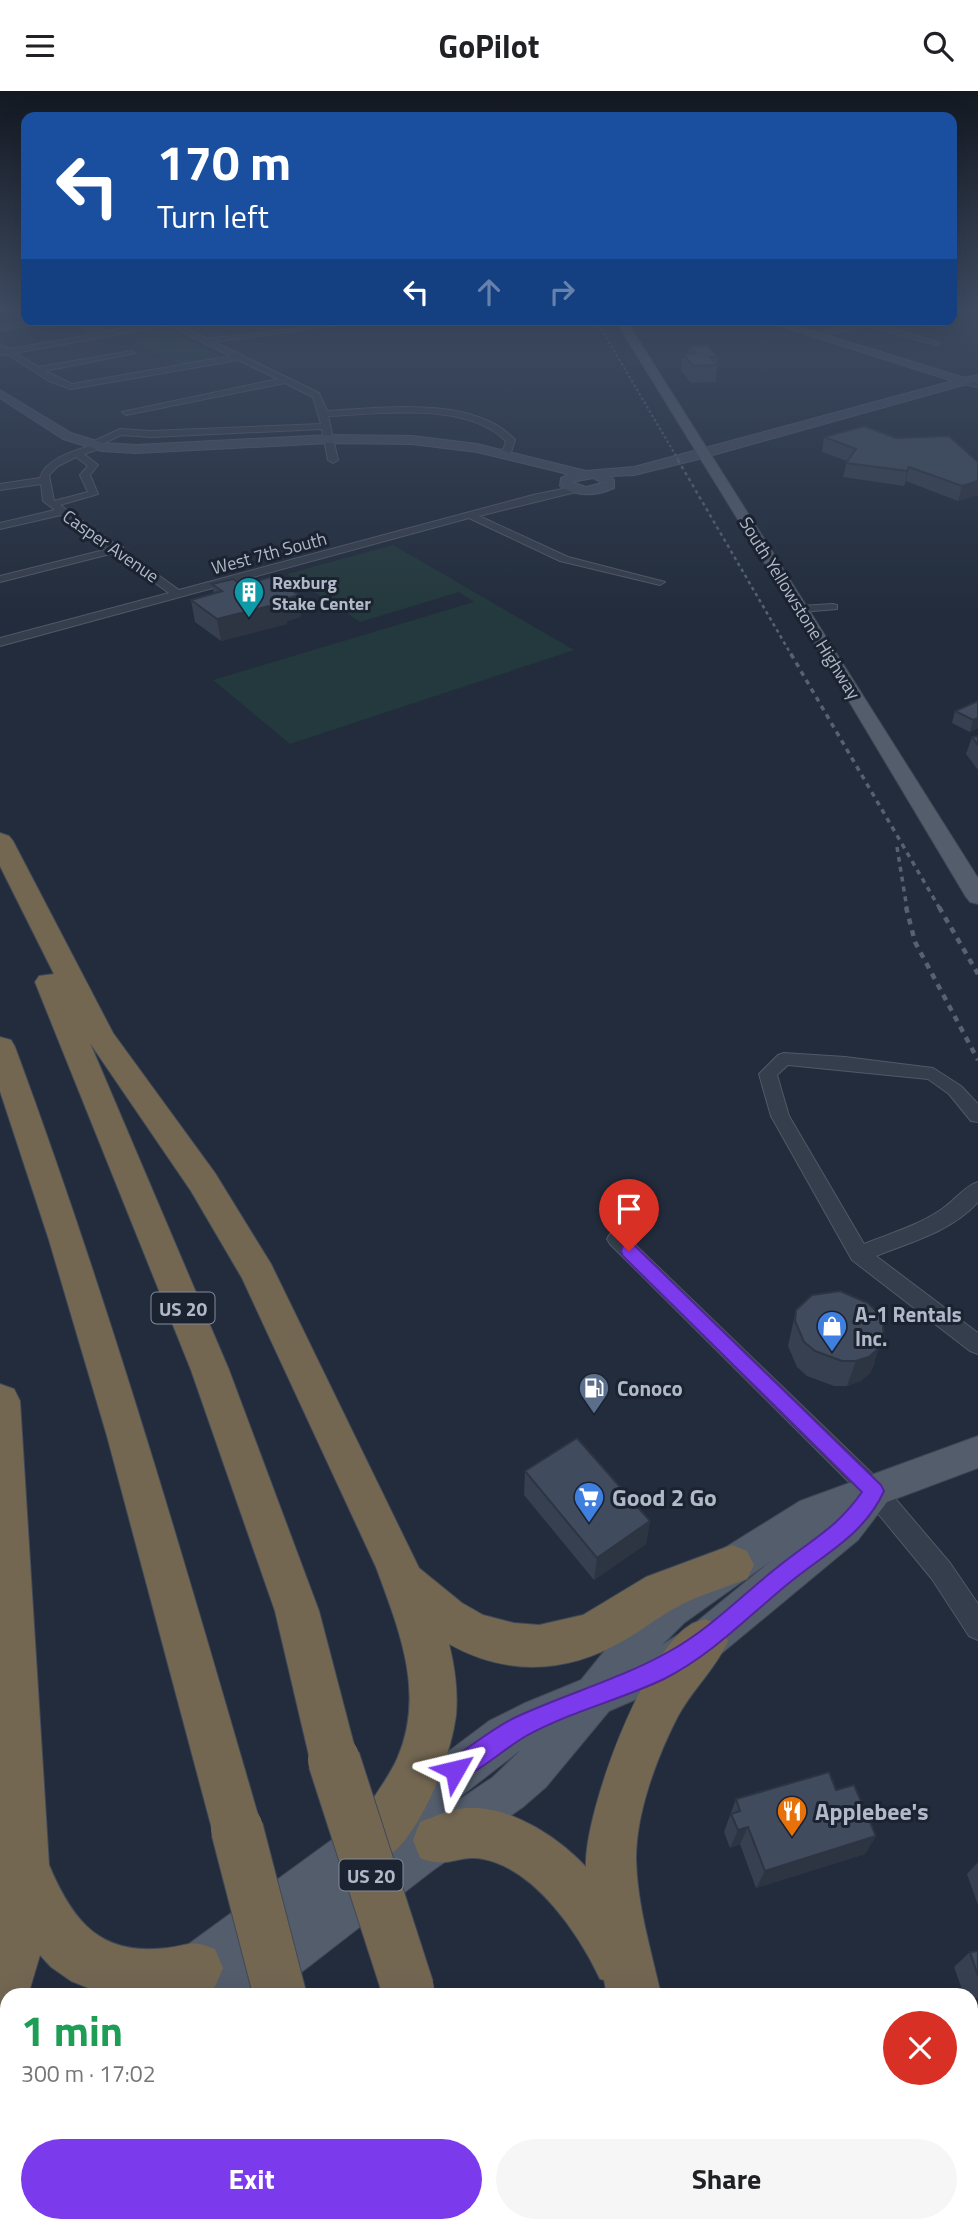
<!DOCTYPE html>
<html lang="en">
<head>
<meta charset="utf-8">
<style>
  body { margin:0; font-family:"Titillium Web",sans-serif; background:#f6f6f6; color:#202124; height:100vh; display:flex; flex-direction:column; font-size:26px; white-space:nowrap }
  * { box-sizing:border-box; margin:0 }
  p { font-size:23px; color:#757577 }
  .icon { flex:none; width:38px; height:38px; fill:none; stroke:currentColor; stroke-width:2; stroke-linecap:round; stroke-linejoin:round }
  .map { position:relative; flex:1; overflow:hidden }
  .drawer { position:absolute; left:0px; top:1897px; width:978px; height:245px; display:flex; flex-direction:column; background:#fff; border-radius:21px 21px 0 0; box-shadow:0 7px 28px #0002 }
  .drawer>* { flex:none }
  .guide { position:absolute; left:21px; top:21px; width:936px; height:214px; border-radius:14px; box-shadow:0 7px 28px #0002; background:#1a4fa0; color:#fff; overflow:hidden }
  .pin { position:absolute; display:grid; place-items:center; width:60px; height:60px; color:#fff; margin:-72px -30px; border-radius:50% 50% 50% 0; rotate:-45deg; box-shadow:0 0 7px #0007 }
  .pin .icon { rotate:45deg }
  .me { position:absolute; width:77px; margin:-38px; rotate:53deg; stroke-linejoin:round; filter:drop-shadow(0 0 5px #0008) }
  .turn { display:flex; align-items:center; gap:24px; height:147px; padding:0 21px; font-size:32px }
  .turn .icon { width:91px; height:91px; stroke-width:2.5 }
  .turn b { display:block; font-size:49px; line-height:60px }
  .lanes { display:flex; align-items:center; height:66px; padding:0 21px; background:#0003; justify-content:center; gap:35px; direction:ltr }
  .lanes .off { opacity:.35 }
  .round { display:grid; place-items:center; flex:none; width:74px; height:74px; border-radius:37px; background:#f6f6f6 }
  .headline { display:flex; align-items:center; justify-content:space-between; height:119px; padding:0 21px }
  h1 { font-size:42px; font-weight:700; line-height:52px; color:#1e9e55 }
  .button { display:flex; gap:14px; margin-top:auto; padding:14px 21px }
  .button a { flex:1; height:80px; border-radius:42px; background:#7c3aed; color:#fff; font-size:28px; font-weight:700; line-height:80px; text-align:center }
  .button a+a { background:#f6f6f6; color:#202124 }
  header { display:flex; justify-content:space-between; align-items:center; height:91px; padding:0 21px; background:#fff; font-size:32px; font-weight:700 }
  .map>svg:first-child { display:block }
</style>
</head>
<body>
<header><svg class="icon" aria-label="menu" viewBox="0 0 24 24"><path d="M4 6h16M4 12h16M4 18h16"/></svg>GoPilot<svg class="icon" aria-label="search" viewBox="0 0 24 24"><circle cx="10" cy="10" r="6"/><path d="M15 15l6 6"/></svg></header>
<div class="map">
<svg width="978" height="2142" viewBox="0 0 978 2142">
  <rect width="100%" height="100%" fill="#222c3c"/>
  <g fill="#24393d">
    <path d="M160 237H165L223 266 181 274 121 244Z"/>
    <path d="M393 454 574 559 290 653 213 589 474 511 459 501 360 531 287 483Z"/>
  </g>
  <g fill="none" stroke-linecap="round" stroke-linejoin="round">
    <g stroke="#515967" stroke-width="2">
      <g id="street">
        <path d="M37 229H54L0 240V236Z"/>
        <path d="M72 229H81L104 241 169 229 207 248 372 229 214 251 319 302 327 320C383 317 474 304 515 349L511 361 501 365 496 362 504 357 506 350C466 310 381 323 328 325L338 369 333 372 328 369 322 338 151 346 121 344 102 353V357L84 363 98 374 90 384 98 403 60 414 118 455 123 456V459L179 499 533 404 577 395 582 398 580 400 479 425 568 466 665 491 660 494 560 470 469 427 0 555V547L169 502 114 462 0 491V485L108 458 61 424 0 438V432L55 419 43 410 41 393 0 399V393L40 387C45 368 72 361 89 355L90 352 120 338 151 340 321 333 313 306 285 292 126 324 122 321 278 288 238 269 71 298 49 290 7 263 0 264V254L9 258 96 243ZM168 234 231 265 72 293 45 280 135 262 131 260 39 276 15 262ZM76 366 88 375 80 384 88 401 54 410 49 384 58 375Z"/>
        <path d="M882 229 877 233 940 252 936 254 868 235 815 246 811 244 867 230Z"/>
        <path d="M966 289 978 292V296L963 293Z"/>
        <path d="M833 513 837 514V518L800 521 794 518 800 515Z"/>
        <path d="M784 962 845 966 933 977 961 995 978 1013V1031L971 1030 949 1003 928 988 788 974 777 984 789 1025 864 1153C889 1143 916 1135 939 1120 953 1112 964 1095 978 1091V1111C952 1140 911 1151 876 1165L978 1242V1263L970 1260 852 1169 771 1025 759 983 778 964Z"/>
        <path d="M617 1140 624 1143 882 1392 950 1472 978 1513V1549L969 1545 932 1488 866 1408 610 1153 607 1148 610 1143Z"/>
      </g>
    </g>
    <g stroke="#515967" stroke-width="2">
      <g id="secondary">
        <path d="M761 229H777L965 287 978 284V290L695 369 634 384 611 385 614 389V397C596 405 577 406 560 395L561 387 568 383 477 361 412 353 329 352 136 362 102 360 63 348 0 307V299L71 342 103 352 136 354 329 344 412 345 477 353 586 380 634 376 953 290ZM593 387 602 392 586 396 572 391Z"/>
        <path d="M7 2008V2084L0 2087V2011Z"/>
      </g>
    </g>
    <g stroke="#3f4755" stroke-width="2">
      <g id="primary">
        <path d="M615 229H626L978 787V813L970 811 966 806 822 565Z"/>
        <path d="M978 1345V1377L887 1411 858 1449 723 1561 676 1591 609 1620 546 1696 523 1716 432 1780 272 1904H209L213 1894 196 1901 179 1894 172 1877 179 1860 355 1732 371 1726 386 1732 382 1722 388 1706 489 1630 525 1612 581 1589 623 1537 656 1506 718 1461 800 1410ZM771 1470 694 1533 662 1554 684 1532ZM522 1658 493 1686 439 1722ZM389 1738 404 1744 409 1742 390 1755 393 1748Z"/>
      </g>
    </g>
    <g stroke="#414957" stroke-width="2">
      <g id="highway">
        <path d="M0 742 9 745 13 750 113 942 215 1082 271 1173 419 1477 462 1512 483 1524 514 1532 539 1534 583 1524 646 1486 732 1454 747 1460 754 1474 747 1488C724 1497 699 1504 677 1516 658 1526 641 1540 623 1550 566 1583 506 1585 449 1553 455 1577 458 1600 456 1624 451 1664 426 1728 398 1757 394 1762 385 1764 379 1767L361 1760 354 1742C365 1715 385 1694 397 1668 426 1602 399 1539 376 1476L242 1187 191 1100 90 952 229 1279 319 1520 358 1669 351 1686 334 1693 317 1686 310 1669 275 1520 191 1279 35 891 39 885 54 883 0 775Z"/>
        <path d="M0 946 11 949 15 956C110 1213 186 1475 262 1738L255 1756 237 1763 219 1756 212 1738 107 1345 49 1149 0 1000Z"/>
        <path d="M0 1293 14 1298 20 1310 49 1774C73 1831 100 1865 167 1857 191 1854 191 1848 215 1858L223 1877 215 1896 194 1904H106L71 1890 51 1876 40 1864 28 1904H7V1932L0 1935Z"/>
        <path d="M705 1528 721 1534 728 1550C716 1577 692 1599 678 1625 657 1666 636 1721 636 1768 637 1814 651 1859 661 1904H607L604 1889 600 1888C579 1843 535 1778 483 1768 456 1763 450 1779 420 1767L413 1749 420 1731C438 1724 458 1715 478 1717 518 1720 560 1748 586 1776 584 1722 643 1563 690 1534 694 1531 700 1530 705 1528Z"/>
        <rect x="109" y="2135" width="60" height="7"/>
        <path d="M311 2135H371L373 2142H313Z"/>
        <path d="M452 2135H512L515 2142H455Z"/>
        <path d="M674 2135H734L736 2142H676Z"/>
      </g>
    </g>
    <use href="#street" fill="#353e4c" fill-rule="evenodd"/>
    <use href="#secondary" fill="#434c5f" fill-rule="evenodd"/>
    <use href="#primary" fill="#535d6c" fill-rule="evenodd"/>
    <use href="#highway" fill="#736752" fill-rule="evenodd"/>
    <path stroke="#576174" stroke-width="2" stroke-dasharray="2.5 2.5" stroke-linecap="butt" d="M596 229 679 370"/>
    <path stroke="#576174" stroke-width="2.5" stroke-dasharray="3.5 3.5" stroke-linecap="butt" d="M678 369 792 565"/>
    <g stroke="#576174" stroke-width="3.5" stroke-dasharray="5 5" stroke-linecap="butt">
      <path d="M791 563 940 818"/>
      <path d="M897 756 907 818"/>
    </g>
    <g stroke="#576174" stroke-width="4.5" stroke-dasharray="6 6" stroke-linecap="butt">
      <path d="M906 816 915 851 978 969"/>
      <path d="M939 816 978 883"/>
    </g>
    <g stroke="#414957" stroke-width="54" stroke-linecap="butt">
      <g id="highway-bridge">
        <path d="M334 1669 408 1898"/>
        <path d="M237 1738 280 1904"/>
      </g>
    </g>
    <use href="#highway-bridge" stroke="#736752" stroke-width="52"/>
  </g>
  <g fill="#374051">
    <path d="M243 229H274L252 233Z"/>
    <path d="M689 255 718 266 716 291 691 292 681 280 683 263 689 262Z"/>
    <path d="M824 346 896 347 978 371V404L958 410 906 390 904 395 843 386 847 370 822 361Z"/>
    <path d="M212 493 242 494 301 526 287 530V533L221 550 195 531 191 509 214 503Z"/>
    <path d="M978 610V637L970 641 952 632 955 620Z"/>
    <path d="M978 645V679L966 663 972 646Z"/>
    <path d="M796 1219 875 1271 870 1282 861 1290 847 1295H834L807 1285 797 1276 788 1255Z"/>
    <path d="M525 1380 650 1430 646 1453 594 1489 524 1404Z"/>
    <path d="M836 1699 876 1745 865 1763 756 1797 740 1753 730 1757 724 1741 736 1708Z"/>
    <path d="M978 1771V1814L967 1783Z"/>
    <path d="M978 1860V1907L971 1909V1904H964L954 1876 970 1861Z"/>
    <path d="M978 2107V2122L973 2117Z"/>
  </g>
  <g fill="#2d3442">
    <path d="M252 229H274L252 233Z"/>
    <path d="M909 376 906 390 904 395 907 380Z"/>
    <path d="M978 390V404L958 410 962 395Z"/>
    <path d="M299 504 301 526 287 530V533L221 550 217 528Z"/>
    <path d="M978 627V637L970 641 973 629Z"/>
    <path d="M884 1246 870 1282 861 1290 847 1295 856 1270Z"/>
    <path d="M650 1430 646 1453 594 1489 597 1467Z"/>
    <path d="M748 1736 740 1753 730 1757 738 1739Z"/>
    <path d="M876 1745 865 1763 756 1797 765 1780Z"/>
  </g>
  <g fill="#404b5e" stroke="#2d3442" stroke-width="2">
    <path d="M707 254 718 266H710L718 274 693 275 683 263 696 262 689 255Z"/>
    <path d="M864 335 896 347 949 345 978 371V390L962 395 909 376 907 380 846 372 856 358 824 346Z"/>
    <path d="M271 486 299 504 281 509 285 511 217 528 191 509 222 500 212 493 233 488 242 494Z"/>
    <path d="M978 610V627L973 629 955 620Z"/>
    <path d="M978 645V654L972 646Z"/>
    <path d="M840 1200 868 1212 878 1222 883 1234 884 1246 879 1257 869 1266 856 1270H842L815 1260 804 1251 795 1230 796 1219 812 1204Z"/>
    <path d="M577 1347 650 1430 597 1467 525 1380Z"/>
    <path d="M829 1681 836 1699 854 1694 876 1745 765 1780 748 1736 738 1739 731 1723 740 1720 736 1708Z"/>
    <path d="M978 1860V1885L970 1861Z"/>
  </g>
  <linearGradient id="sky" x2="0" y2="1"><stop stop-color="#131821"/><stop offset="0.42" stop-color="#3e4b61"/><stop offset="1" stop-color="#3e4b61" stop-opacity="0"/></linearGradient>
  <rect width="978" height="521" fill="url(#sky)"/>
  <path fill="#7c3aed" stroke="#51269a" stroke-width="2" d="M629 1153 635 1155 881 1394 884 1400C865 1442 828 1461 794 1488 751 1522 714 1563 664 1588 620 1609 569 1621 526 1645 502 1659 481 1680 455 1691L447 1688 444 1679 447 1671C469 1657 490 1639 514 1627 565 1603 621 1588 670 1560 710 1538 743 1503 779 1475 812 1448 836 1438 862 1401L623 1165 621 1160 623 1155Z"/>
  <defs>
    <g id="building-pin" transform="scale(1.575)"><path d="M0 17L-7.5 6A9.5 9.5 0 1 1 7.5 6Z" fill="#0f9aa8" stroke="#1b2331"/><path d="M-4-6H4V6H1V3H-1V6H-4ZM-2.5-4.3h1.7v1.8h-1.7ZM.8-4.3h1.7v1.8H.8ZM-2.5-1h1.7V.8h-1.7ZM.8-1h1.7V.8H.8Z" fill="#fff"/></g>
    <g id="shop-pin" transform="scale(1.575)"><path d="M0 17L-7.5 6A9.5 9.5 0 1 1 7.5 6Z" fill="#3f7fe0" stroke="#1b2331"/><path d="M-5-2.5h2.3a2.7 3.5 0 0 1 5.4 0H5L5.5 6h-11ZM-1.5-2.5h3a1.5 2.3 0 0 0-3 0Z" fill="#fff"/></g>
    <g id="fuel-pin" transform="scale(1.575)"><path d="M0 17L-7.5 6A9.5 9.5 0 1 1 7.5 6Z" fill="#5c6f8a" stroke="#1b2331"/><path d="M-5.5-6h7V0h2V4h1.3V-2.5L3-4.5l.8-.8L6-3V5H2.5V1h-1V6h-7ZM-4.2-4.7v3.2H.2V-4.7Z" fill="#fff"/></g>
    <g id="supermarket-pin" transform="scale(1.575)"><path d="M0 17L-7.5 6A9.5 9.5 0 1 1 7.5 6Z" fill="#3f7fe0" stroke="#1b2331"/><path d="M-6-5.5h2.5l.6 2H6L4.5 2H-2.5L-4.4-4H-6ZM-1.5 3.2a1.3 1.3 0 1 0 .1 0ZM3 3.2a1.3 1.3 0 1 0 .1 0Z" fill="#fff"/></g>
    <g id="restaurant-pin" transform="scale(1.575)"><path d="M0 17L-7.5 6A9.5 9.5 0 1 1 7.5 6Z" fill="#e8710a" stroke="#1b2331"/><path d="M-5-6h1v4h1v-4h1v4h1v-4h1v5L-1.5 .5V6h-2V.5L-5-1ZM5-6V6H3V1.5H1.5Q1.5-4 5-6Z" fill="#fff"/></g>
  </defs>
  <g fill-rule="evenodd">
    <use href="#building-pin" x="249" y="501"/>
    <use href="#shop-pin" x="832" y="1235"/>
    <use href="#fuel-pin" x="594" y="1297"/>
    <use href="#supermarket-pin" x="589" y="1406"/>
    <use href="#restaurant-pin" x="792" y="1720"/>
  </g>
  <g text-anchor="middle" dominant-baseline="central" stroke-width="6" stroke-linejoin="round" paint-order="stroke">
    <g font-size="18" fill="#b1b9c8" stroke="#1b2331">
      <text transform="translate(111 455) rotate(35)">Casper Avenue</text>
      <text transform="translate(269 462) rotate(-15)">West 7th South</text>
      <text transform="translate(800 517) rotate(58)">South Yellowstone Highway</text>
    </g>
    <g font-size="18" font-weight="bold" fill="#b1b9c8" stroke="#1b2331" text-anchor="start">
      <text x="272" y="491">Rexburg<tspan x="272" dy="21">Stake Center</tspan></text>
    </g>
    <g fill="#1b2331" stroke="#848c9b" stroke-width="2">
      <rect x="151.5" y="1201.5" width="63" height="31" rx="5"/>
      <rect x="339.5" y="1768.5" width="63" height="31" rx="5"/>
    </g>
    <g font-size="19" font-weight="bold" fill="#b1b9c8">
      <text x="183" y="1217">US 20</text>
      <text x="371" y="1784">US 20</text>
    </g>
    <g font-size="21" font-weight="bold" fill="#b1b9c8" stroke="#1b2331" text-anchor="start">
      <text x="855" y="1223">A-1 Rentals<tspan x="855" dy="24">Inc.</tspan></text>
      <text x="617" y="1297">Conoco</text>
    </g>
    <g font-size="24" font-weight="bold" fill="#b1b9c8" stroke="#1b2331" text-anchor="start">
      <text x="612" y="1406">Good 2 Go</text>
      <text x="815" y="1720">Applebee's</text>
    </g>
  </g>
</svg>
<div class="pin" style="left:629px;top:1160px;background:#d93025"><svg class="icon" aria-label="arrive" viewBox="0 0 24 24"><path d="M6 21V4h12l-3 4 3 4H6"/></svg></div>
<svg class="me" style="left:455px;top:1679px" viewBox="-20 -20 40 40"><path d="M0-17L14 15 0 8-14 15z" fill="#7c3aed" stroke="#fff" stroke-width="4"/></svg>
<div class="guide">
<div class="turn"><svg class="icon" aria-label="left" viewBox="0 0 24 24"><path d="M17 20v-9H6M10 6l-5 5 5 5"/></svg><div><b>170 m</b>Turn left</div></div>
<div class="lanes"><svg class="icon" aria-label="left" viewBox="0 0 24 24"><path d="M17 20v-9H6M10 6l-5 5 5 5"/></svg><svg class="icon off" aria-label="ahead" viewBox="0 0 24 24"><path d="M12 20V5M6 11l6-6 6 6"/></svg><svg class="icon off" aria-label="right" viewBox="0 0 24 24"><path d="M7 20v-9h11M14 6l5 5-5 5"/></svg></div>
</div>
<section class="drawer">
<div class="headline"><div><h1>1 min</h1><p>300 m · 17:02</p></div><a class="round" style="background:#d93025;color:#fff"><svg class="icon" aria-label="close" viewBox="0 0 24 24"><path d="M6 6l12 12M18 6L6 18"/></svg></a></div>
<div class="button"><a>Exit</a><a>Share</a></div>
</section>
</div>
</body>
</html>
